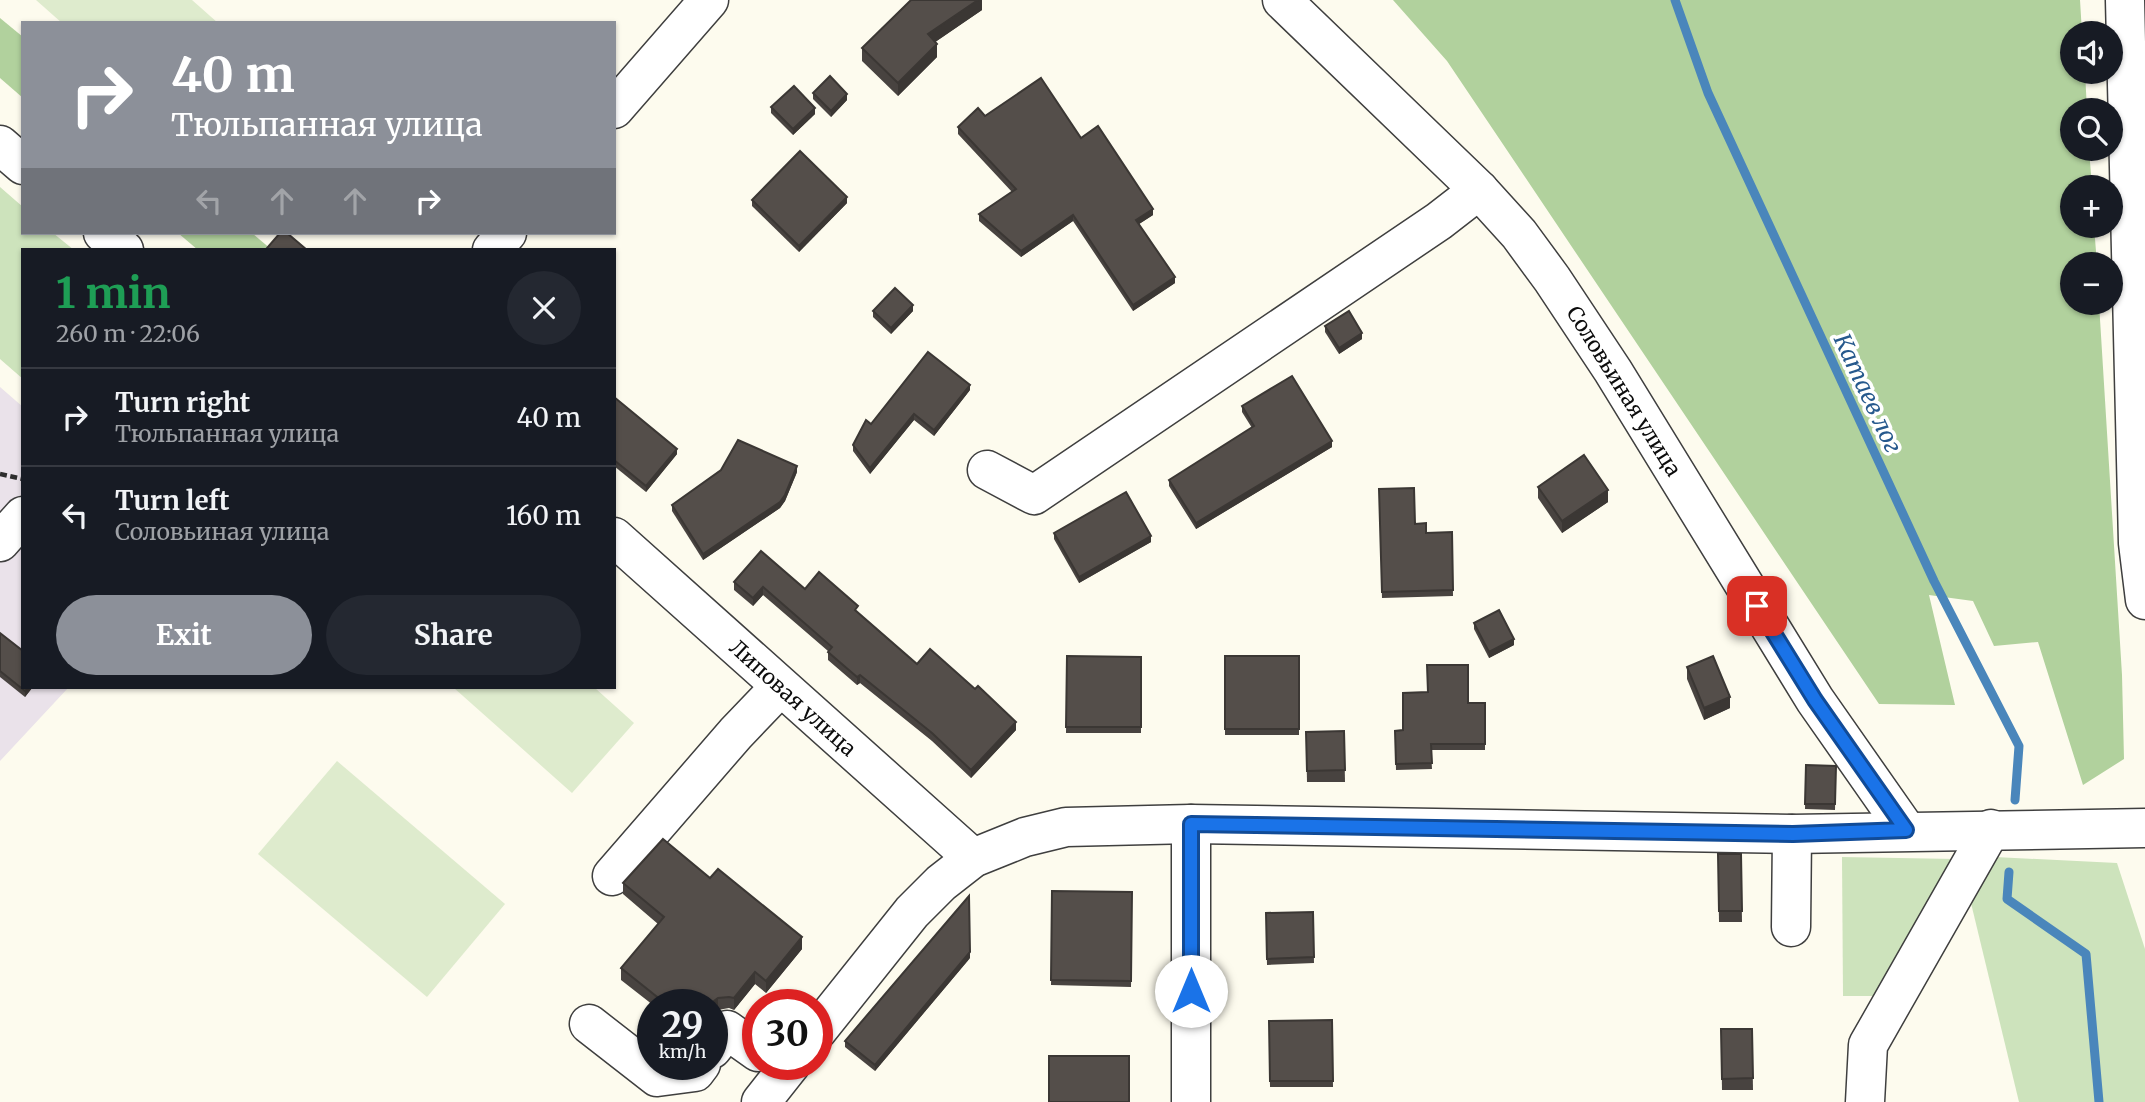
<!DOCTYPE html>
<html lang="en">
<head>
<meta charset="utf-8">
<style>
  body { margin:0; font-family:Merriweather,serif; background:#242831; color:#f1f3f6; height:100vh; display:flex; flex-direction:column; font-size:26px; white-space:nowrap }
  * { box-sizing:border-box; margin:0 }
  p { font-size:23px; color:#9ea1a6 }
  .icon { flex:none; width:38px; height:38px; fill:none; stroke:currentColor; stroke-width:2; stroke-linecap:round; stroke-linejoin:round }
  .map { position:relative; flex:1; overflow:hidden }
  .details { position:absolute; left:21px; top:248px; width:595px; height:441px; display:flex; flex-direction:column; background:#171b24; border-radius:0px; box-shadow:0 2px 5px #0004 }
  .details>* { flex:none }
  .hud { position:absolute; left:21px; top:21px; width:595px; height:214px; border-radius:0px; box-shadow:0 2px 5px #0004; background:#8c9099; color:#fff; overflow:hidden }
  .buttons { position:absolute; left:2060px; top:21px; display:grid; gap:14px }
  .buttons a { display:grid; place-items:center; width:63px; height:63px; border-radius:50%; background:#171b24; box-shadow:0 2px 5px #0004; font-size:35px }
  .speed { position:absolute; left:637px; top:989px; display:flex; gap:14px; font-size:35px; font-weight:700; text-align:center }
  .speed>* { display:grid; place-content:center; width:91px; height:91px; border-radius:50%; background:#171b24; box-shadow:0 2px 5px #0004; line-height:1 }
  .speed small { font-size:18px; font-weight:400 }
  .speed .limit { border:10px solid #d22; background:#fff; color:#111 }
  .pin { position:absolute; display:grid; place-items:center; width:60px; height:60px; color:#fff; margin:-30px; border-radius:14px; box-shadow:0 4px 10px #0006 }
  .me { position:absolute; width:77px; margin:-38px; rotate:0deg; stroke-linejoin:round; filter:drop-shadow(0 0 5px #0008) }
  .turn { display:flex; align-items:center; gap:24px; height:147px; padding:0 35px; font-size:32px }
  .turn .icon { width:91px; height:91px; stroke-width:2.5 }
  .turn b { display:block; font-size:49px; line-height:60px }
  .lanes { display:flex; align-items:center; height:66px; padding:0 35px; background:#0003; justify-content:center; gap:35px; direction:ltr }
  .lanes .off { opacity:.35 }
  .round { display:grid; place-items:center; flex:none; width:74px; height:74px; border-radius:37px; background:#242831 }
  .head { display:flex; align-items:center; justify-content:space-between; height:119px; padding:0 35px }
  h1 { font-size:42px; font-weight:700; line-height:52px; color:#1e9e55 }
  .button { display:flex; gap:14px; margin-top:auto; padding:14px 35px }
  .button a { flex:1; height:80px; border-radius:42px; background:#8c9099; color:#fff; font-size:28px; font-weight:700; line-height:80px; text-align:center }
  .button a+a { background:#242831; color:#f1f3f6 }
  ul { padding:0; list-style:none }
  li { display:flex; align-items:center; gap:21px; height:98px; padding:0 35px; border-top:2px solid #363941 }
  li div { flex:1 }
  li b { display:block; font-size:26px }
  li em { font-style:normal }
  .map>svg:first-child { display:block }
</style>
</head>
<body>
<div class="map">
<svg width="2145" height="1102" viewBox="0 0 2145 1102">
  <rect width="100%" height="100%" fill="#fdfbee"/>
  <path fill="#eae2ea" d="M0 387 23 407V688H68L0 761Z"/>
  <g fill="#cde3bc">
    <path d="M0 187 23 207V233H53L74 250H23V379L0 359Z"/>
    <path d="M1842 857 1956 859 1879 996H1843Z"/>
    <path d="M1995 857 2117 863 2145 949V1102H2019L1970 899Z"/>
  </g>
  <g fill="#b1d19d">
    <path d="M1393 0H2080L2082 33H2072V72H2085L2087 110H2072V149H2089L2092 187H2072V226H2094L2097 264H2072V303H2099L2122 675 2124 759 2083 785 2038 642 1994 646 1973 601 1929 595 1955 705 1879 704 1447 61Z"/>
    <path d="M0 18 23 37V98L0 78Z"/>
    <path d="M178 233H252L272 250H198Z"/>
  </g>
  <g fill="#deebcd">
    <path d="M36 0H192L218 23H62Z"/>
    <path d="M454 688H595L634 723 572 793Z"/>
    <path d="M337 761 505 904 427 997 258 854Z"/>
  </g>
  <g fill="none" stroke-linecap="round" stroke-linejoin="round">
    <g stroke="#4a86bb" stroke-width="9">
      <path d="M1675 0 1708 93 1934 581 2019 746 2015 800"/>
      <path d="M2009 872 2007 899 2086 954 2099 1102"/>
    </g>
    <g stroke="#3f3f3f" stroke-width="41">
      <g id="minor">
        <path d="M1282 0 1479 190 1519 234 1552 279 1613 371 1815 700 1906 830"/>
        <path d="M2125 0 2138 543 2145 600"/>
        <path d="M614 109 709 0"/>
        <path d="M0 145 23 165"/>
        <path d="M103 233 124 250"/>
        <path d="M492 250 507 233"/>
        <path d="M987 470 1034 495 1439 221 1479 190"/>
        <path d="M614 537 973 858"/>
        <path d="M0 542 23 516"/>
        <path d="M1191 824V1102"/>
        <path d="M612 876 736 733 780 687"/>
        <path d="M1791 927 1792 834"/>
        <path d="M589 1024 657 1077 695 1072 701 1064"/>
        <path d="M817 1031 912 912 941 883 973 858 1025 837 1066 827 1191 824 1792 834 2145 828"/>
        <path d="M712 1049 727 1030 758 1052"/>
        <path d="M761 1102 791 1064"/>
        <path d="M1865 1102 1868 1045 1991 829"/>
      </g>
    </g>
    <path stroke="#2e2e2e" stroke-width="4.5" stroke-dasharray="7 3.5" stroke-linecap="butt" d="M0 474 23 479"/>
    <use href="#minor" stroke="#fff" stroke-width="38"/>
  </g>
  <g fill="#484340">
    <path d="M982 0V10L935 42 937 57 898 96 862 61V48Z"/>
    <path d="M813 93 847 100 831 117 813 99Z"/>
    <path d="M771 107 815 114 793 135 771 113Z"/>
    <path d="M985 116 1081 138 1153 215 1139 224 1175 283 1133 311 1073 221 1021 257 979 221V214L1012 192 958 134V127Z"/>
    <path d="M752 200 847 203 799 252 752 206Z"/>
    <path d="M873 311H913L891 334 873 317Z"/>
    <path d="M1325 326 1362 339 1339 354 1325 332Z"/>
    <path d="M970 390 934 436 914 420 870 474 853 451V445L871 424Z"/>
    <path d="M614 397 677 454 646 492 614 466Z"/>
    <path d="M1242 406 1332 447 1196 529 1169 486V480L1252 428 1242 412Z"/>
    <path d="M797 472 785 501 780 508 703 560 672 511V505Z"/>
    <path d="M1538 487 1608 502 1562 533 1538 498Z"/>
    <path d="M1379 489 1426 533 1452 532 1453 596 1382 598Z"/>
    <path d="M1054 533 1151 542 1079 583 1054 539Z"/>
    <path d="M734 582 805 589 858 613 917 664 1016 730 971 778 932 741 860 683 857 685 828 660V651L763 595 753 606 734 590Z"/>
    <path d="M1474 623 1514 645 1489 658 1474 629Z"/>
    <path d="M0 633 23 688H32L25 697 0 677Z"/>
    <path d="M1067 656 1141 657V733H1066Z"/>
    <rect x="1225" y="656" width="74" height="79"/>
    <path d="M1687 667 1730 708 1704 720 1687 679Z"/>
    <path d="M1468 703H1485V750H1431L1432 769 1396 770 1395 731 1403 730Z"/>
    <path d="M1344 731 1345 782H1307L1306 732Z"/>
    <path d="M1806 765 1836 766 1835 810 1805 809Z"/>
    <path d="M1718 854H1741L1742 922H1719Z"/>
    <path d="M710 878 802 949 766 993 755 984 734 1010 729 1008 718 1010 712 1004 653 1005 621 980V968L658 924 623 894V883Z"/>
    <path d="M1052 891 1132 892 1131 987 1051 985Z"/>
    <path d="M1313 912 1314 963 1267 965 1266 913Z"/>
    <path d="M970 958 875 1071 845 1047V1041Z"/>
    <path d="M1332 1020 1333 1087H1270L1269 1021Z"/>
    <path d="M1721 1029H1752L1753 1090H1722Z"/>
  </g>
  <g fill="#3b3734">
    <path d="M978 0H982V10L928 47V34Z"/>
    <path d="M937 44V57L898 96V83Z"/>
    <path d="M847 94V100L831 117V111Z"/>
    <path d="M815 108V114L793 135V129Z"/>
    <path d="M847 197V203L799 252V246Z"/>
    <path d="M1153 209V215L1136 226V220Z"/>
    <path d="M1073 215V221L1021 257V251Z"/>
    <path d="M1175 277V283L1133 311V305Z"/>
    <path d="M913 305V311L891 334V328Z"/>
    <path d="M1362 333V339L1339 354V348Z"/>
    <path d="M970 385V390L934 436V430Z"/>
    <path d="M914 414V420L870 474V468Z"/>
    <path d="M1332 441V447L1196 529V523Z"/>
    <path d="M677 449V454L646 492V486Z"/>
    <path d="M797 466V472L785 501 780 508 703 560V554Z"/>
    <path d="M1608 490V502L1562 533V521Z"/>
    <path d="M1151 536V542L1079 583V577Z"/>
    <path d="M763 587V595L753 606V598Z"/>
    <path d="M1514 639V645L1489 658V652Z"/>
    <path d="M860 675V683L857 685V677Z"/>
    <path d="M28 688H32L25 697V691Z"/>
    <path d="M1730 697V708L1704 720V708Z"/>
    <path d="M1016 722V730L971 778V770Z"/>
    <path d="M802 937V949L766 993V981Z"/>
    <path d="M970 952V958L875 1071V1065Z"/>
    <path d="M755 972V984L734 1010V998Z"/>
    <path d="M718 998V1010L712 1015V1004H710Z"/>
  </g>
  <g fill="#544e4a" stroke="#3b3734" stroke-width="2">
    <path d="M911 0H978L928 34 937 44 898 83 862 48Z"/>
    <path d="M830 76 847 94 831 111 813 93Z"/>
    <path d="M1041 78 1081 138 1098 126 1153 209 1136 220 1175 277 1133 305 1073 215 1021 251 979 214 1016 189 958 127 978 108 985 116Z"/>
    <path d="M794 86 815 108 793 129 771 107Z"/>
    <path d="M800 151 847 197 799 246 752 200Z"/>
    <path d="M280 233H287L307 250H270L267 248Z"/>
    <path d="M895 288 913 305 891 328 873 311Z"/>
    <path d="M1349 311 1362 333 1339 348 1325 326Z"/>
    <path d="M928 352 970 385 934 430 914 414 870 468 853 445 866 420 871 424Z"/>
    <path d="M1292 376 1332 441 1196 523 1169 480 1254 426 1242 406Z"/>
    <path d="M614 397 677 449 646 486 614 460Z"/>
    <path d="M738 440 797 466 785 495 780 502 703 554 672 505 721 470Z"/>
    <path d="M1584 455 1608 490 1562 521 1538 487Z"/>
    <path d="M1414 488 1415 524 1426 523V533L1452 532 1453 590 1382 592 1379 489Z"/>
    <path d="M1126 492 1151 536 1079 577 1054 533Z"/>
    <path d="M761 551 805 589 819 572 858 606 855 610 917 664 930 649 975 689 978 686 1016 722 971 770 932 733 860 675 857 677 828 652 832 647 763 587 753 598 734 582Z"/>
    <path d="M1499 610 1514 639 1489 652 1474 623Z"/>
    <path d="M0 633 23 651V688H28L25 691 0 671Z"/>
    <path d="M1067 656 1141 657V727H1066Z"/>
    <rect x="1225" y="656" width="74" height="73"/>
    <path d="M1713 656 1730 697 1704 708 1687 667Z"/>
    <path d="M1427 665H1468V703H1485V744H1431L1432 763 1396 764 1395 731 1403 730V693L1428 692Z"/>
    <path d="M1344 731 1345 770 1307 771 1306 732Z"/>
    <path d="M1806 765 1836 766 1835 804H1805Z"/>
    <path d="M663 839 710 878 718 869 802 937 766 981 755 972 734 998 729 997 718 998 710 1004H666L621 968 664 917 623 883Z"/>
    <path d="M1718 854H1741L1742 911H1719Z"/>
    <path d="M1052 891 1132 892 1131 981 1051 980Z"/>
    <path d="M969 896 970 952 875 1065 845 1041Z"/>
    <path d="M1313 912 1314 957 1267 959 1266 913Z"/>
    <path d="M1332 1020 1333 1081H1270L1269 1021Z"/>
    <path d="M1721 1029H1752L1753 1078 1722 1079Z"/>
    <rect x="1049" y="1056" width="80" height="46"/>
  </g>
  <g fill="none" stroke-linecap="round" stroke-linejoin="round">
    <g stroke="#114b97" stroke-width="18">
      <path id="route" d="M1191 991V824L1793 834 1906 830 1815 700 1757 606"/>
    </g>
    <use href="#route" stroke="#1a73e8" stroke-width="12"/>
  </g>
  <g text-anchor="middle" dominant-baseline="central" stroke-width="7" stroke-linejoin="round" paint-order="stroke">
    <g font-size="21" fill="#0c0c0c" stroke="#fff">
      <text transform="translate(1624 391) rotate(58)">Соловьиная улица</text>
      <text transform="translate(793 698) rotate(42)">Липовая улица</text>
    </g>
    <g font-size="23" font-style="italic" fill="#26598d" stroke="#fff">
      <text transform="translate(1868 393) rotate(65)">Катаев лог</text>
    </g>
  </g>
</svg>
<div class="buttons">
<a><svg class="icon" aria-label="sound" viewBox="0 0 24 24"><path d="M4 9h4l5-4v14l-5-4H4zM17 9q2 3 0 6"/></svg></a>
<a><svg class="icon" aria-label="search" viewBox="0 0 24 24"><circle cx="10" cy="10" r="6"/><path d="M15 15l6 6"/></svg></a>
<a>+</a>
<a>−</a>
</div>
<div class="speed"><div>29<small>km/h</small></div><div class="limit">30</div></div>
<div class="pin" style="left:1757px;top:606px;background:#d93025"><svg class="icon" aria-label="arrive" viewBox="0 0 24 24"><path d="M6 21V4h12l-3 4 3 4H6"/></svg></div>
<svg class="me" style="left:1191px;top:991px" viewBox="-20 -20 40 40"><circle r="19" fill="#fff"/><path d="M0-13L10 11 0 6-10 11z" fill="#1a73e8"/></svg>
<div class="hud">
<div class="turn"><svg class="icon" aria-label="right" viewBox="0 0 24 24"><path d="M7 20v-9h11M14 6l5 5-5 5"/></svg><div><b>40 m</b>Тюльпанная улица</div></div>
<div class="lanes"><svg class="icon off" aria-label="left" viewBox="0 0 24 24"><path d="M17 20v-9H6M10 6l-5 5 5 5"/></svg><svg class="icon off" aria-label="ahead" viewBox="0 0 24 24"><path d="M12 20V5M6 11l6-6 6 6"/></svg><svg class="icon off" aria-label="ahead" viewBox="0 0 24 24"><path d="M12 20V5M6 11l6-6 6 6"/></svg><svg class="icon" aria-label="right" viewBox="0 0 24 24"><path d="M7 20v-9h11M14 6l5 5-5 5"/></svg></div>
</div>
<section class="details">
<div class="head"><div><h1>1 min</h1><p>260 m · 22:06</p></div><a class="round"><svg class="icon" aria-label="close" viewBox="0 0 24 24"><path d="M6 6l12 12M18 6L6 18"/></svg></a></div>
<ul>
<li><svg class="icon" aria-label="right" viewBox="0 0 24 24"><path d="M7 20v-9h11M14 6l5 5-5 5"/></svg><div><b>Turn right</b><p>Тюльпанная улица</p></div><em>40 m</em></li>
<li><svg class="icon" aria-label="left" viewBox="0 0 24 24"><path d="M17 20v-9H6M10 6l-5 5 5 5"/></svg><div><b>Turn left</b><p>Соловьиная улица</p></div><em>160 m</em></li>
</ul>
<div class="button"><a>Exit</a><a>Share</a></div>
</section>
</div>
</body>
</html>
